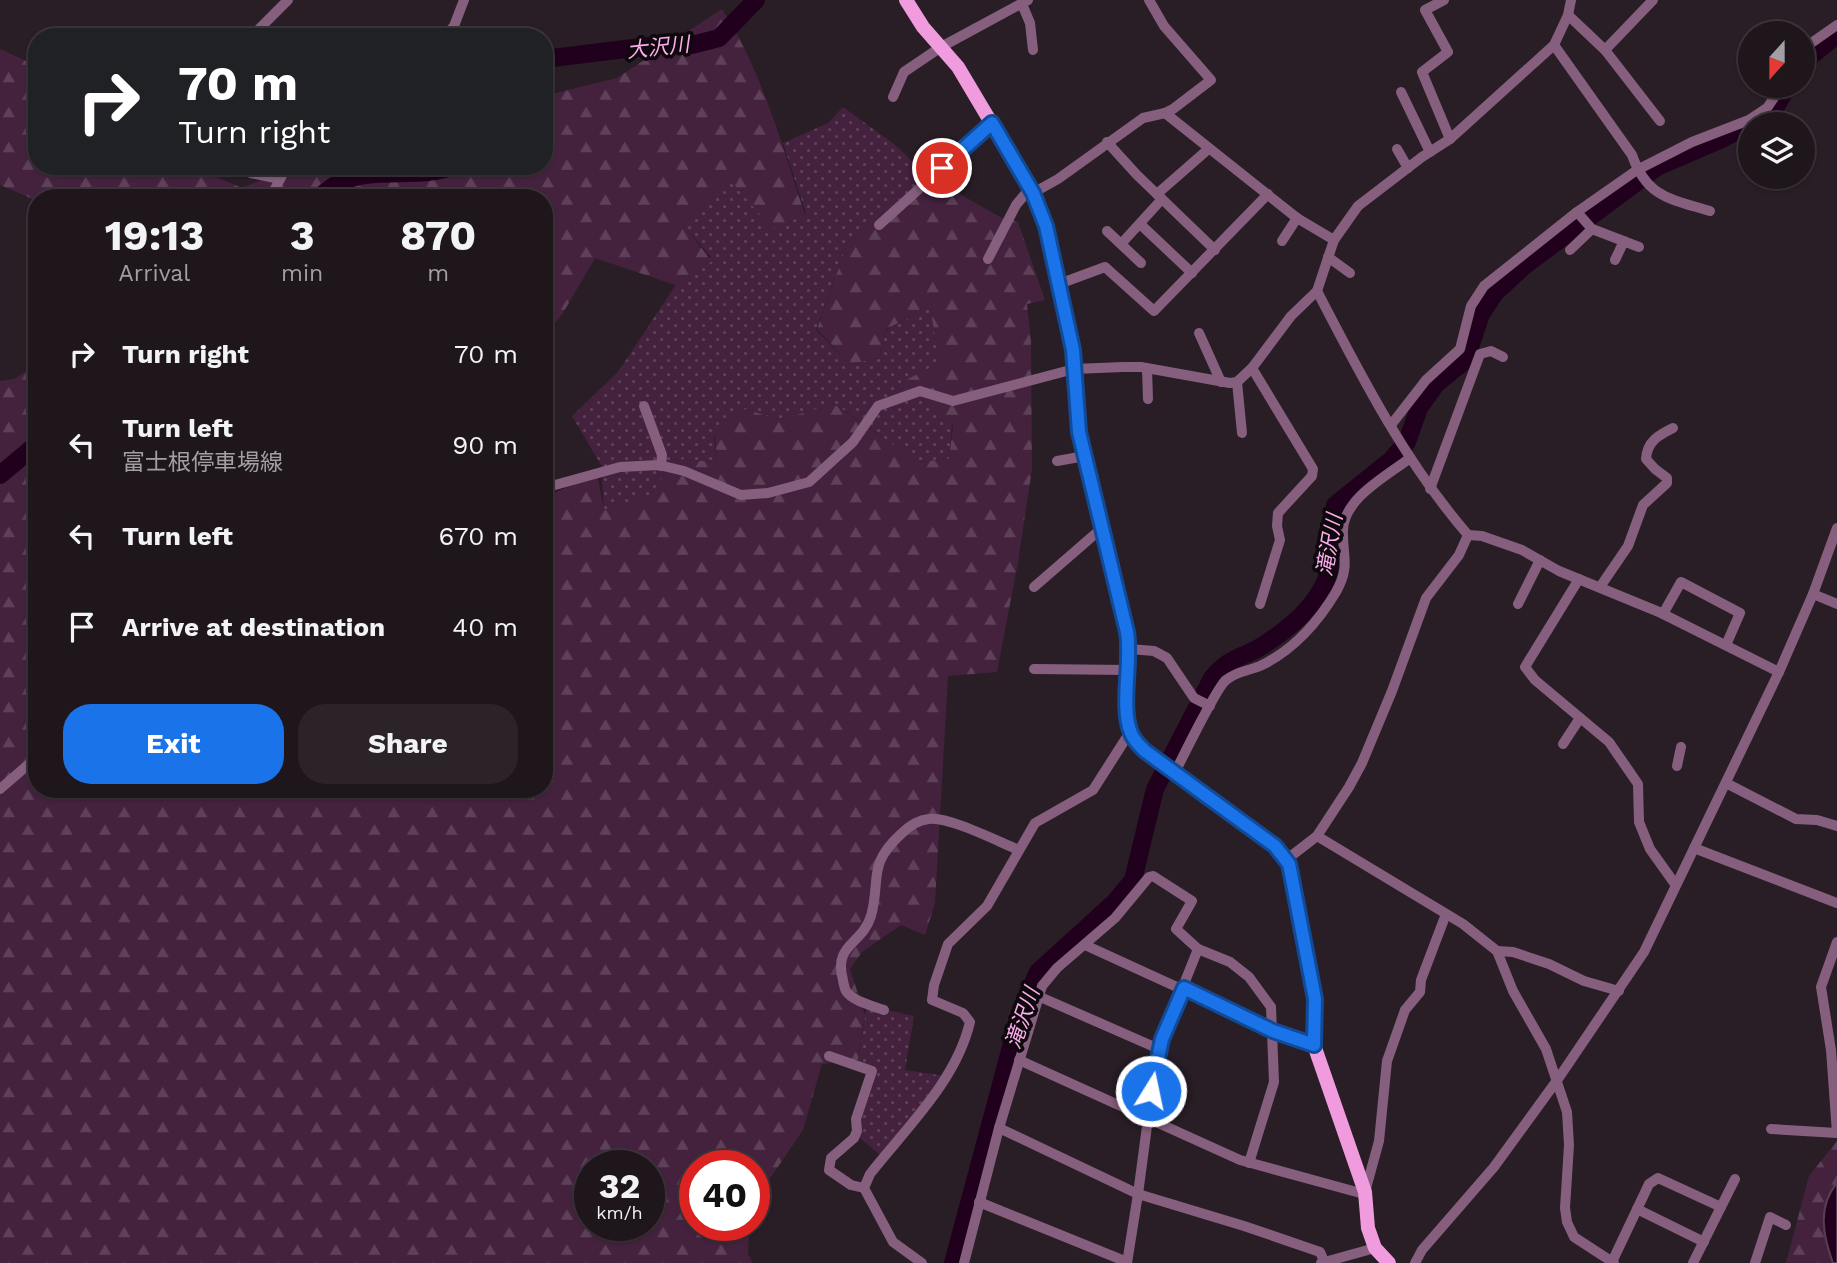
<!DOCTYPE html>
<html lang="en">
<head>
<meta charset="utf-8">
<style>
  body { margin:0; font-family:"Work Sans","Noto Sans JP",sans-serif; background:#2c2329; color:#f1f3f6; height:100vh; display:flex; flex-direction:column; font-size:26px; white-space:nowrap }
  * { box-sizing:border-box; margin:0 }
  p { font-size:23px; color:#a19fa3 }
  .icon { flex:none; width:38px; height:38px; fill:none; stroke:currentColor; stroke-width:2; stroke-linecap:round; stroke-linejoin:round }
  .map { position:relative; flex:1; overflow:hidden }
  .panel { position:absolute; left:28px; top:189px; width:525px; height:609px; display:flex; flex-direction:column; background:#1f161c; border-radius:28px; box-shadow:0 2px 5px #0004,0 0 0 2px #3c353b }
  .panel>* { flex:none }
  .top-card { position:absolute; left:28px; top:28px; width:525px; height:147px; border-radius:28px; box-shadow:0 2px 5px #0004,0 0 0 2px #3c353b; background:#202124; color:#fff; overflow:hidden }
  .needle { width:46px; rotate:201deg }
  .buttons { position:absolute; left:1738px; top:21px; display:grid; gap:14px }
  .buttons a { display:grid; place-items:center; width:77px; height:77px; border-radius:50%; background:#1f161c; box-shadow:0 2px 5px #0004,0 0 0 2px #3c353b; font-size:35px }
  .speed { position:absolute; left:574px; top:1150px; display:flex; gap:14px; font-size:35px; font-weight:700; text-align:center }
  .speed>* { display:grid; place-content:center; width:91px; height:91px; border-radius:50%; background:#1f161c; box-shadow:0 2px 5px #0004,0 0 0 2px #3c353b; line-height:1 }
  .speed small { font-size:18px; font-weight:400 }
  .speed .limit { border:10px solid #d22; background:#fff; color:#111 }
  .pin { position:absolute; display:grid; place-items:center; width:60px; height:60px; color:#fff; margin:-30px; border:4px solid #fff; border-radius:50%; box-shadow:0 2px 7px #0007 }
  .me { position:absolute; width:77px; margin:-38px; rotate:10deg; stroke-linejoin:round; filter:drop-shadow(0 0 5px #0008) }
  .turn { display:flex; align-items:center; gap:24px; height:147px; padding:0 35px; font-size:32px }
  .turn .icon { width:91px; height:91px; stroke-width:2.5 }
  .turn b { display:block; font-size:49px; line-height:60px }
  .eta { display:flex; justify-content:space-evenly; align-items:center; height:119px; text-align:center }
  .eta b { font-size:42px; font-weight:700; line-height:49px }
  .button { display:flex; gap:14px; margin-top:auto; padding:14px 35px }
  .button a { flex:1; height:80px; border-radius:28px; background:#1a73e8; color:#fff; font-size:28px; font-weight:700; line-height:80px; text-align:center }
  .button a+a { background:#2c2329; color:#f1f3f6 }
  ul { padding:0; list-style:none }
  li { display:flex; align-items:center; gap:21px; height:91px; padding:0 35px }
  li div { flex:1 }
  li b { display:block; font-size:26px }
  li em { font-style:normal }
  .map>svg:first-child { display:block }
</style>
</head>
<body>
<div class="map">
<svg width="1837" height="1263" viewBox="0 0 1837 1263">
  <defs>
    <pattern id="grass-dots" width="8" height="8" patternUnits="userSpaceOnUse" patternTransform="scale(1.75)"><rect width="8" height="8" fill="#44223e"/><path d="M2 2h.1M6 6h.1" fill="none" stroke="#5e4159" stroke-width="1.8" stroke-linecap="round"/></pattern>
    <pattern id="forest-firs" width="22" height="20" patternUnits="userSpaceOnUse" patternTransform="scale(1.75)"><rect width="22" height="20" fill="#44223e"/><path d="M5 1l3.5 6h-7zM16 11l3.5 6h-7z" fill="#5e4159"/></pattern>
  </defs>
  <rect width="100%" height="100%" fill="#291d26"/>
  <g fill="url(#grass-dots)">
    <path d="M843 107 894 144 928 176 848 242 816 330 850 364 879 358 886 330 930 307 940 363 899 384 952 424 949 459 918 462 835 404 779 420 746 409 714 436 717 462 673 459 651 496 604 511 601 465 572 416 618 372 677 283 711 257 683 225 729 176 772 229 806 214 783 143 828 123Z"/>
    <path d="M870 1006 914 1016 905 1070 946 1076 881 1156 859 1137 858 1124 872 1068 858 1062 866 1009Z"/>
  </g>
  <g fill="url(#forest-firs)" fill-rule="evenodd">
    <path d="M722 9C762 71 782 145 805 215L772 229 728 177 683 225 712 261 678 286 595 258 563 313 544 337V198H37V201L0 185V49L37 66V166H197L203 172 242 188 294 166H544V96L617 78Z"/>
    <path d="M928 176 1000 217 1018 222 1045 300 1027 304 1031 342 1032 469 1018 562 997 672 948 676 935 903 925 935 901 925 862 952 850 969 865 1015 858 1060 822 1064 803 1130 754 1202V1166H695V1225H749L748 1254 753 1263H0V381L14 379 37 364V789H544V549L547 547 544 498 597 473 604 510 651 496 673 459 717 462 715 435 746 409 779 420 834 404 918 462 949 459 953 425 898 384 940 363 930 308 886 329 879 358 850 364 817 329 848 242ZM590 1166H649V1225H590Z"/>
    <path d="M1837 1141V1263H1786L1809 1176Z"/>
  </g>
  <path fill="#20001c" stroke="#573e53" stroke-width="2" d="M1837 1183V1263H1833C1823 1236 1817 1207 1837 1183Z"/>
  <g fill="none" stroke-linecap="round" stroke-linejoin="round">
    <g stroke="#20001c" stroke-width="18">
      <path d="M544 59 666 44 692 45 719 38 756 0"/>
      <path d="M1802 66 1812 55 1837 35"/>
      <path d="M318 198C325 193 333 185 341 182 377 166 417 180 454 166"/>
      <path d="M0 475 37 444"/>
      <path d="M953 1263 1021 1010 1038 972 1115 902 1133 880 1155 789 1212 678C1231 656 1240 659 1262 646 1288 629 1317 607 1328 575 1333 557 1332 525 1335 505L1391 460 1407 442 1419 408 1436 384 1462 363 1471 344 1481 314 1495 293 1524 266 1657 167 1722 139 1756 121 1775 108 1788 86"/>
    </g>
    <g stroke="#875f7e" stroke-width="10">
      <path d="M1444 0 1425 10 1448 52 1422 72 1450 139"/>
      <path d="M1022 4 1030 23 1033 50"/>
      <path d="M1568 15 1605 50 1660 121"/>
      <path d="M251 37 288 0"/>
      <path d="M444 37 454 26 464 0"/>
      <path d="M1554 45 1632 155C1647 198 1671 199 1710 211"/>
      <path d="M1605 50 1653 0"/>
      <path d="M1802 52 1807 46 1837 25"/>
      <path d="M1401 92 1430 152"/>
      <path d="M893 97 904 72 941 47 1028 0"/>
      <path d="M1165 113 1297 218 1334 240"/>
      <path d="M1107 142 1137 175 1215 250"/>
      <path d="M1397 149 1408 168"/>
      <path d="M240 166 251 173 280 179"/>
      <path d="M1033 193 1058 179 1143 118 1165 113 1173 109 1211 80 1164 26 1149 0"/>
      <path d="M1157 194 1205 152"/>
      <path d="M270 198 287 166"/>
      <path d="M1577 212 1592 229 1639 247"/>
      <path d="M1140 224 1192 273"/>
      <path d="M879 225 992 123"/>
      <path d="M1107 231 1141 263"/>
      <path d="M1282 241 1297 218"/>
      <path d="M1121 244 1162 199"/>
      <path d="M1570 250 1592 229"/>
      <path d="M1328 257 1350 273"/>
      <path d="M988 259 1016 205 1030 188"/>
      <path d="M1615 260 1624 241"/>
      <path d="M1059 284 1105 267 1154 311 1268 194"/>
      <path d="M1199 333 1221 382"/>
      <path d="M1252 368 1313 469 1312 476 1278 513 1277 526 1280 540 1260 604"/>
      <path d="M1147 369 1148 399"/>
      <path d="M1237 382 1242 433"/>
      <path d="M644 406 662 455 661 466"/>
      <path d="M1391 425 1426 380 1460 349 1471 306 1484 286 1577 212 1637 170 1692 142 1749 120 1767 108 1782 86"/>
      <path d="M1057 461 1085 456"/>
      <path d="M544 488 620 467 659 465 684 471 741 495 768 493 809 482 853 442 878 406 920 391 953 401 1074 369 1123 367H1141L1230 383 1237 382 1252 368 1291 316 1317 291 1334 240 1358 206 1422 157 1450 139 1554 45 1568 15 1571 0"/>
      <path d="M1430 489 1480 354 1491 351 1503 357"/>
      <path d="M1468 535 1482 536 1522 550 1559 571 1659 612 1779 672"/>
      <path d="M1579 579 1525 667 1535 680 1609 742 1638 784 1639 822 1650 849 1675 884"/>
      <path d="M1034 587 1102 528"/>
      <path d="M1600 587 1628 546 1643 505 1667 483V478L1655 469 1646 459C1647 441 1659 435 1673 428"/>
      <path d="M1813 594 1837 604"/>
      <path d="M1518 604 1540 560"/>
      <path d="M1663 614 1681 582 1740 613 1726 645"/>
      <path d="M1129 649 1154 651 1167 658 1194 698 1210 706"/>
      <path d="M1034 669 1129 670"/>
      <path d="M1563 744 1580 718"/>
      <path d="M1677 766 1681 747"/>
      <path d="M1174 774C1183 757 1216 688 1226 680 1237 671 1248 671 1260 666 1292 651 1318 622 1336 592 1351 565 1342 556 1343 530 1344 498 1387 476 1410 458"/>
      <path d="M1726 783 1796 819 1817 820 1837 826"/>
      <path d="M0 789 37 757"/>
      <path d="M1317 836 1463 924 1497 951 1513 952 1549 964 1584 981 1619 991"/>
      <path d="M1694 848 1837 903"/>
      <path d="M1286 860 1317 836 1349 787 1362 763 1392 691 1426 598 1459 555 1468 535C1405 462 1361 376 1317 291"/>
      <path d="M1085 945 1273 1031 1314 1045"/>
      <path d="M1198 949 1230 962 1249 977 1271 1007 1274 1082 1249 1163"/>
      <path d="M1497 951 1513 991 1546 1049 1567 1112 1569 1145 1565 1208 1567 1222 1574 1237 1614 1263"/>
      <path d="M1038 996 1159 1049"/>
      <path d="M884 1010C873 1006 852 1001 846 991 845 990 843 981 843 980 833 944 862 945 871 916 881 879 867 865 901 834 909 826 918 820 929 819 948 816 999 842 1019 850"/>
      <path d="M829 1056 872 1071 856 1119 857 1131 854 1138 831 1158 829 1170 851 1185 864 1188"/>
      <path d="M1019 1060 1240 1160 1364 1194"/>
      <path d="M999 1128 1138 1194 1244 1226 1320 1252 1324 1261"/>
      <path d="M1771 1129 1837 1133 1831 1050 1821 987 1837 942"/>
      <path d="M1365 1192 1379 1141 1387 1061 1405 1010 1420 992 1421 980 1446 914"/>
      <path d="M979 1202 1127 1262"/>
      <path d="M1637 1209 1704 1242"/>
      <path d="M1612 1262 1649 1184 1658 1178 1721 1207"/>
      <path d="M922 1263 893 1242 864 1188 870 1174C907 1127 956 1081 970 1022L963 1013 932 1000 934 985 948 944 987 906 1035 823 1093 790 1130 732"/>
      <path d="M964 1263 999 1128 1042 986 1057 968 1115 918 1149 877 1153 876 1192 901 1176 929 1198 949 1162 1039 1155 1066 1138 1194 1127 1263"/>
      <path d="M1321 1263 1375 1248"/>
      <path d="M1415 1263 1422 1250 1494 1167 1558 1079 1644 952 1779 672 1813 594 1837 528"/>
      <path d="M1693 1263 1735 1179"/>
      <path d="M1755 1263 1770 1217 1786 1225"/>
    </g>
    <path stroke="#f09bde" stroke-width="14" d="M906 0 923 27 958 67 1033 193 1046 226 1073 350 1079 432 1129 645 1127 715 1130 732 1145 752 1275 846 1289 864 1311 972 1316 999 1314 1045 1365 1192 1368 1228 1375 1248 1389 1263"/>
  </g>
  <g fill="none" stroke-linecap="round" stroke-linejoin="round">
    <g stroke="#114b97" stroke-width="18">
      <path id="route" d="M942 168 992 123 1033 193 1046 226 1073 350 1079 432 1127 632C1132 662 1120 707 1131 733 1134 741 1140 746 1145 751L1275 846 1289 864 1292 879 1315 999 1314 1045 1273 1031 1184 988 1162 1039 1151 1091"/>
    </g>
    <use href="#route" stroke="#1a73e8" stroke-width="12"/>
  </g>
  <g text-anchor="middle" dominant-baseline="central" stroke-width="7" stroke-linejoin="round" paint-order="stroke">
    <g font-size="21" font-style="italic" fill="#fdacec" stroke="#0e090d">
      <text transform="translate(658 47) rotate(-6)">大沢川</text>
      <text transform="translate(1329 545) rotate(-80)">滝沢川</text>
      <text transform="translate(1022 1018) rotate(-71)">滝沢川</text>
    </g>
  </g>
</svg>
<div class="buttons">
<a><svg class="needle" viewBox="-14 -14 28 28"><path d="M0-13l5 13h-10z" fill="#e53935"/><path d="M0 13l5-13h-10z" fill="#a19fa3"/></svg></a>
<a><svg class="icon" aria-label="layers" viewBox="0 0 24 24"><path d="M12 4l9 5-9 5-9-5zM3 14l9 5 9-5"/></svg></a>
</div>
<div class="speed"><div>32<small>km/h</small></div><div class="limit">40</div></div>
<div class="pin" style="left:942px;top:168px;background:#d93025"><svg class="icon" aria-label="arrive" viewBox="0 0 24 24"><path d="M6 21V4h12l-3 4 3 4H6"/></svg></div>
<svg class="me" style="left:1151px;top:1091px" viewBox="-20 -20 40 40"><circle r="17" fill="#1a73e8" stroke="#fff" stroke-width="3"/><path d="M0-11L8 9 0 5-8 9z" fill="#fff"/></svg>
<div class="top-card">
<div class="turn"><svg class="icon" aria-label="right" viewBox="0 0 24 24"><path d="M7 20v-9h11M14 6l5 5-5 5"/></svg><div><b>70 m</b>Turn right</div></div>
</div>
<section class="panel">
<div class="eta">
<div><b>19:13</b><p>Arrival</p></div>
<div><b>3</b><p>min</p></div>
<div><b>870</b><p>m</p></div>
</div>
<ul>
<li><svg class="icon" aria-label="right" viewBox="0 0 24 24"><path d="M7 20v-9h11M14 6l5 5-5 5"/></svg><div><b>Turn right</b></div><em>70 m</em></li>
<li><svg class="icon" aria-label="left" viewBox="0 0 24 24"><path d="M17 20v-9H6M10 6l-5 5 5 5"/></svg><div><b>Turn left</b><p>富士根停車場線</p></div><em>90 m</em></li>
<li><svg class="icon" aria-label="left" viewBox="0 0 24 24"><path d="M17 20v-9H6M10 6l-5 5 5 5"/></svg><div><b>Turn left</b></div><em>670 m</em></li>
<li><svg class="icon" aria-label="arrive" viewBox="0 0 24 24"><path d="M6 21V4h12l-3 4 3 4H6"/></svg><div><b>Arrive at destination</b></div><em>40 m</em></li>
</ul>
<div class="button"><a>Exit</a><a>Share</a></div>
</section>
</div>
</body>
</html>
